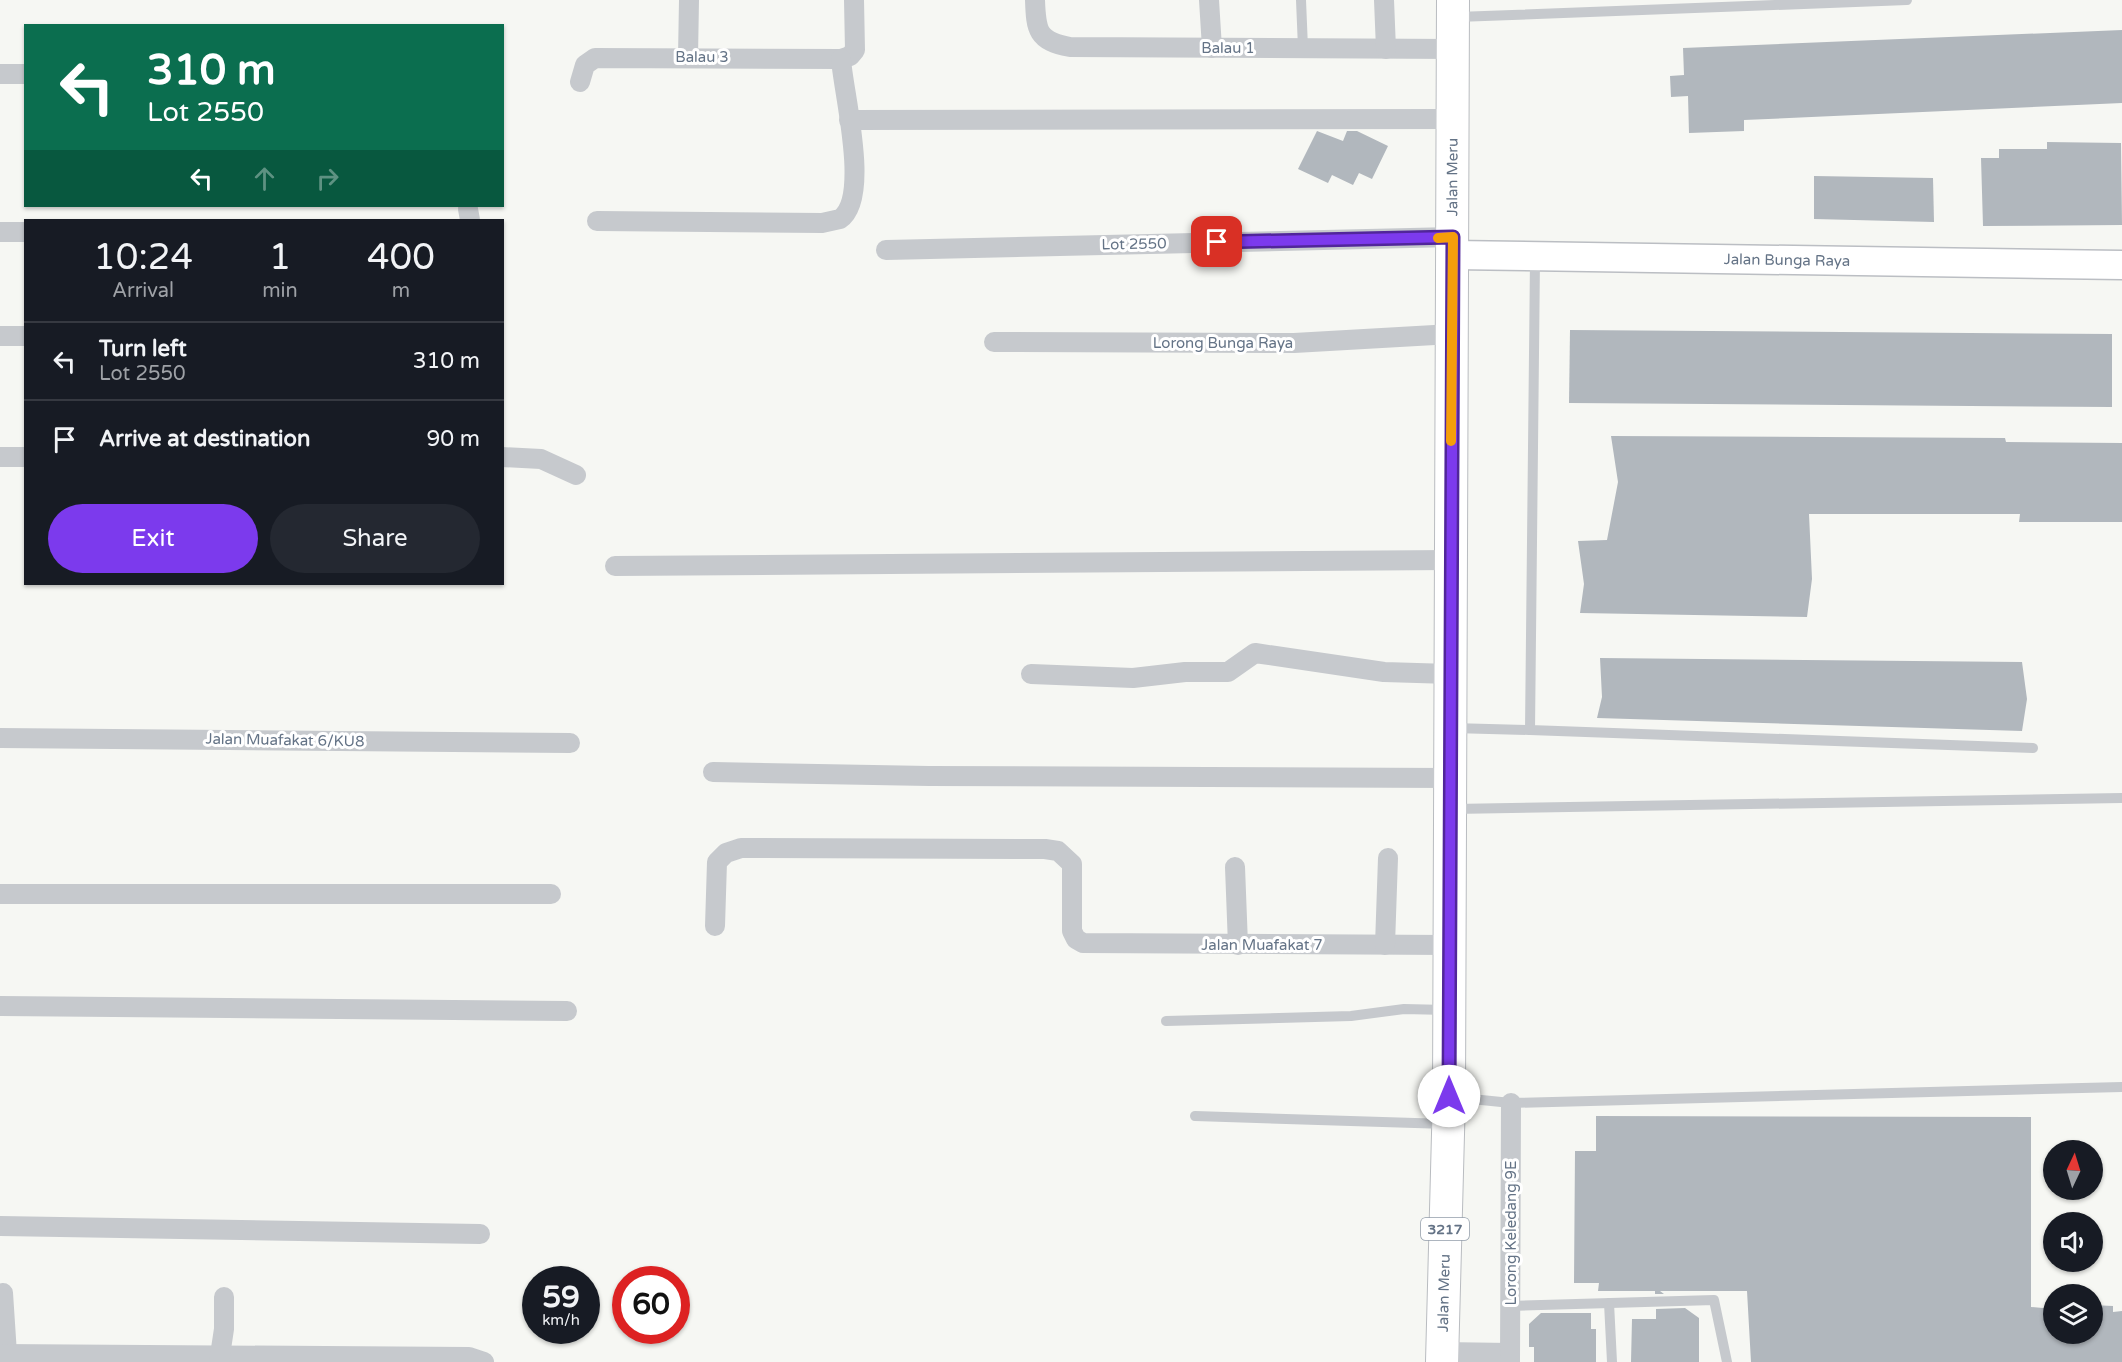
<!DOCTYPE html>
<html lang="en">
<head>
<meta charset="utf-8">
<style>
  body { margin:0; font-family:"Varela Round",sans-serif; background:#242831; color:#f1f3f6; height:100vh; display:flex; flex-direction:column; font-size:22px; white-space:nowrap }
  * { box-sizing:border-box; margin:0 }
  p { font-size:20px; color:#9ea1a6 }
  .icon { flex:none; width:33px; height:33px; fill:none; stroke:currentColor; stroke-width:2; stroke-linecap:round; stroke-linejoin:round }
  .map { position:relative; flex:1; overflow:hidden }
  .panel { position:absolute; left:24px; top:219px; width:480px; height:366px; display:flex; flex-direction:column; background:#171b24; border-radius:0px; box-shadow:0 2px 4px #0004 }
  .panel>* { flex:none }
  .hud { position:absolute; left:24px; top:24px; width:480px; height:183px; border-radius:0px; box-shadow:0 2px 4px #0004; background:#0b6e4f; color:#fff; overflow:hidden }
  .needle { width:39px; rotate:4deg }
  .fabs { position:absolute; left:2043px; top:1140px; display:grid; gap:12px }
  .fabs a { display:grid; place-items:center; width:60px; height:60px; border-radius:50%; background:#171b24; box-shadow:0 2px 4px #0004; font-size:30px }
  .speed { position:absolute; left:522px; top:1266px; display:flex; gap:12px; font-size:30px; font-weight:700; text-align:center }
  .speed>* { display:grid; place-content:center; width:78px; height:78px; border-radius:50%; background:#171b24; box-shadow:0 2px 4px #0004; line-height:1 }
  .speed small { font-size:15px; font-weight:400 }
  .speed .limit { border:9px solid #d22; background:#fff; color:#111 }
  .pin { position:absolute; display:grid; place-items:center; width:51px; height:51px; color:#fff; margin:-26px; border-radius:12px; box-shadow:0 3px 9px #0006 }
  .me { position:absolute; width:66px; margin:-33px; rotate:0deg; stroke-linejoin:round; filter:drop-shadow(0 0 4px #0008) }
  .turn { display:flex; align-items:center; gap:21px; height:126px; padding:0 24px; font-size:27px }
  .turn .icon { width:78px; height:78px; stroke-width:2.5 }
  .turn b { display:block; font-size:42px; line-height:51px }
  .lanes { display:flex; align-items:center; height:57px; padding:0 24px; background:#0003; justify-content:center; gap:30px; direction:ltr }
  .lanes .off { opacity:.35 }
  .eta { display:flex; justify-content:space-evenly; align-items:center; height:102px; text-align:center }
  .eta b { font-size:36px; font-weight:600; line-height:42px }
  .action { display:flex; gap:12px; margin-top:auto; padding:12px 24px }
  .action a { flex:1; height:69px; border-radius:36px; background:#7c3aed; color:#fff; font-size:24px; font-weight:600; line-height:69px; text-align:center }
  .action a+a { background:#242831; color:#f1f3f6 }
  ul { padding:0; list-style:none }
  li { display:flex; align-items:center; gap:18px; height:78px; padding:0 24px; border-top:2px solid #363941 }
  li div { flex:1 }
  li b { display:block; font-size:22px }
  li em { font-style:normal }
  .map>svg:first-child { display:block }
</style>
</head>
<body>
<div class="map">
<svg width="2122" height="1362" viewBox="0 0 2122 1362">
  <rect width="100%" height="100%" fill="#f6f7f3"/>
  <g fill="#b1b7bd">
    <path d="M2122 30V103L1744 120V131L1689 133 1688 96 1671 97 1670 76 1684 75 1683 48Z"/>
    <path d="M1317 131 1343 141 1347 131H1357L1388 146 1372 179 1359 173 1353 185 1332 175 1328 183 1298 169Z"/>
    <path d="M2047 142 2121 143 2122 225 1983 226 1981 158H1999V149H2047Z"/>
    <path d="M1814 176 1933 178 1934 222 1814 219Z"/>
    <path d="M1570 330 2112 334V407L1569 403Z"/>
    <path d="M1611 436 2005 438 2006 442 2122 443V522H2019L2020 514H1809L1812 579 1807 617 1580 613 1584 584 1578 541 1607 540 1618 482Z"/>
    <path d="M1600 658 2022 662 2027 699 2022 731 1597 718 1602 697Z"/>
    <path d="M1596 1116 2031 1117V1307L2054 1309V1334H2092V1305L2113 1306V1312L2122 1311V1362H1751L1747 1291H1660L1664 1294H1655V1291H1598L1599 1283H1574L1575 1151H1596Z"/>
    <path d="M1685 1308 1699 1318V1362H1631L1632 1319H1656V1309Z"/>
    <path d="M1541 1313H1591V1329H1596V1362H1534V1347H1529V1324Z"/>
  </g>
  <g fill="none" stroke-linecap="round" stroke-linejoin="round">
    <g stroke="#bbbec3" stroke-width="31">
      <g id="secondary">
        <path id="s1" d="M1453 255 2122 265"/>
      </g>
    </g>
    <g stroke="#b9bcc0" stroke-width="34">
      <g id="primary">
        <path id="s2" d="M1442 1362 1449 1096 1453 0"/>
      </g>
    </g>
    <g stroke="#c6c9cd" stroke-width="10">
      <path d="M1301 0 1303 48"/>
      <path d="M1457 17 1907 0"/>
      <path d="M1535 259 1530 730 2033 748"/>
      <path d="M1452 728 1530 730"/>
      <path d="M1453 809 2122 798"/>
      <path d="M1166 1021 1351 1016 1404 1009 1447 1010"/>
      <path d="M1452 1097 1511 1103 2122 1087"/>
      <path d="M1195 1116 1447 1124"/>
      <path d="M1609 1303 1612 1362"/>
      <path d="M1510 1306 1714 1300 1727 1362"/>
    </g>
    <g stroke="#c6c9cd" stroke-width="20">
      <path d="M1035 0C1036 30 1037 41 1070 47L1454 49"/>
      <path d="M1209 0 1212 48"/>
      <path d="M1384 0 1386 49"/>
      <path d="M688 57 689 0"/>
      <path d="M0 74H26"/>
      <path d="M580 82 585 65 595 58 841 59 850 56 855 50 854 0"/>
      <path d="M849 120 1454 119"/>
      <path d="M468 209 470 220"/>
      <path d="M597 221 822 223 840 219C871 198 843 92 841 59"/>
      <path d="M0 232H26"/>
      <path d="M886 250 1453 237"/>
      <path d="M0 336H26"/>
      <path d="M994 342 1294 343 1452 334"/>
      <path d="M0 457H26"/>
      <path d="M502 457 541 459 576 475"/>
      <path d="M615 566 1451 560"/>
      <path d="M1031 674 1133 678 1185 672H1228L1255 653 1384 672 1450 674"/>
      <path d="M0 738 570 743"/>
      <path d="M713 772 929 776 1450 778"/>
      <path d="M1235 867 1238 945"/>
      <path d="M0 894H551"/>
      <path d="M715 926 717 862 726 853 741 848 1045 849 1058 851 1072 864V931L1076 939 1083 943 1449 945"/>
      <path d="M1385 945 1388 858"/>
      <path d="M0 1006 567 1011"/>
      <path d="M0 1226 480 1234"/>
      <path d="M3 1293 7 1354"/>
      <path d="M1442 1352 1510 1353"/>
      <path d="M0 1354 469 1357 484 1362"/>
      <path d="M219 1362 224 1329V1297"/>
      <path d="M1510 1362 1511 1103"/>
    </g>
    <use href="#secondary" stroke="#fff" stroke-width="28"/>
    <use href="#primary" stroke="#fff" stroke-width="32"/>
  </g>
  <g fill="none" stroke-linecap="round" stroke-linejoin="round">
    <g stroke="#51269a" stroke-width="15">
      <path id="route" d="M1217 242 1453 237 1449 1096"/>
    </g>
    <use href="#route" stroke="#7c3aed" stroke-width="10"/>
    <path stroke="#f59e0b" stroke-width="10" d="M1438 238 1453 237 1451 441"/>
  </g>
  <g text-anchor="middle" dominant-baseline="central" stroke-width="6" stroke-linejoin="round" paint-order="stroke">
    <rect fill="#fff" stroke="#929daa" stroke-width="1.5" x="1421" y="1218" width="48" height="22" rx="4.5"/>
    <g font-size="14" font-weight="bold" fill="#647386">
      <text x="1445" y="1229">3217</text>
    </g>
    <g font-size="15" fill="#647386" stroke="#fff">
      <text x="1228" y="48">Balau 1</text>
      <text x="702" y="57">Balau 3</text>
      <text stroke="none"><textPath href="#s2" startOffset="1185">Jalan Meru</textPath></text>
      <text transform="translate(1134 244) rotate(-1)">Lot 2550</text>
      <text stroke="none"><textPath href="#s1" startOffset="334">Jalan Bunga Raya</textPath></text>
      <text x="1223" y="343">Lorong Bunga Raya</text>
      <text transform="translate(285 740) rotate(1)">Jalan Muafakat 6/KU8</text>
      <text x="1262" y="945">Jalan Muafakat 7</text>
      <text transform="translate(1511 1233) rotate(-90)">Lorong Keledang 9E</text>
      <text stroke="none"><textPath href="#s2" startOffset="69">Jalan Meru</textPath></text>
    </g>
  </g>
</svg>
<div class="fabs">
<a><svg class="needle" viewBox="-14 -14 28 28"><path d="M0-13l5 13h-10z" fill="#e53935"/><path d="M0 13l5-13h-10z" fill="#9ea1a6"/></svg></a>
<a><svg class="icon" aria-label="sound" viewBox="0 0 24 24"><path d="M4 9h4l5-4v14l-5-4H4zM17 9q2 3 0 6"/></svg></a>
<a><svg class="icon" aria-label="layers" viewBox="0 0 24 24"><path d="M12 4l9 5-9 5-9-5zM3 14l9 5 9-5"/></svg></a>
</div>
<div class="speed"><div>59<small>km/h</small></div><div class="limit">60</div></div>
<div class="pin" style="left:1217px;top:242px;background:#d93025"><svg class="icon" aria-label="arrive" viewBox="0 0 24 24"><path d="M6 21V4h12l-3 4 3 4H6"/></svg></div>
<svg class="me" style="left:1449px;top:1096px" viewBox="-20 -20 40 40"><circle r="19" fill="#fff"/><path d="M0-13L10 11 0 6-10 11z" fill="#7c3aed"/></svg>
<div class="hud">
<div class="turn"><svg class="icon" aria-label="left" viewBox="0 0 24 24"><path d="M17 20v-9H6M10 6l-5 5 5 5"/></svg><div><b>310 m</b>Lot 2550</div></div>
<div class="lanes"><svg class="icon" aria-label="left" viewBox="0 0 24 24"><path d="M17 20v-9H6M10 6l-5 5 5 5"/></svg><svg class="icon off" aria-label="ahead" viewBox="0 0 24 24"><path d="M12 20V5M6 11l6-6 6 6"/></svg><svg class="icon off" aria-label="right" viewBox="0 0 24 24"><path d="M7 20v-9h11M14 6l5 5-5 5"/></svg></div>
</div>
<section class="panel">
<div class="eta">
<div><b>10:24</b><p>Arrival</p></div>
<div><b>1</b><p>min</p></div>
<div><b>400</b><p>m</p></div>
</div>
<ul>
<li><svg class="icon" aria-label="left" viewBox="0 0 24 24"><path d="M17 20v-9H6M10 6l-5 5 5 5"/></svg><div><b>Turn left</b><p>Lot 2550</p></div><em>310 m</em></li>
<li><svg class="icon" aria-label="arrive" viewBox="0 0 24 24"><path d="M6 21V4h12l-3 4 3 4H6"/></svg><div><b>Arrive at destination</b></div><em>90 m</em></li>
</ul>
<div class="action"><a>Exit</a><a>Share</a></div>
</section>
</div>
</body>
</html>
